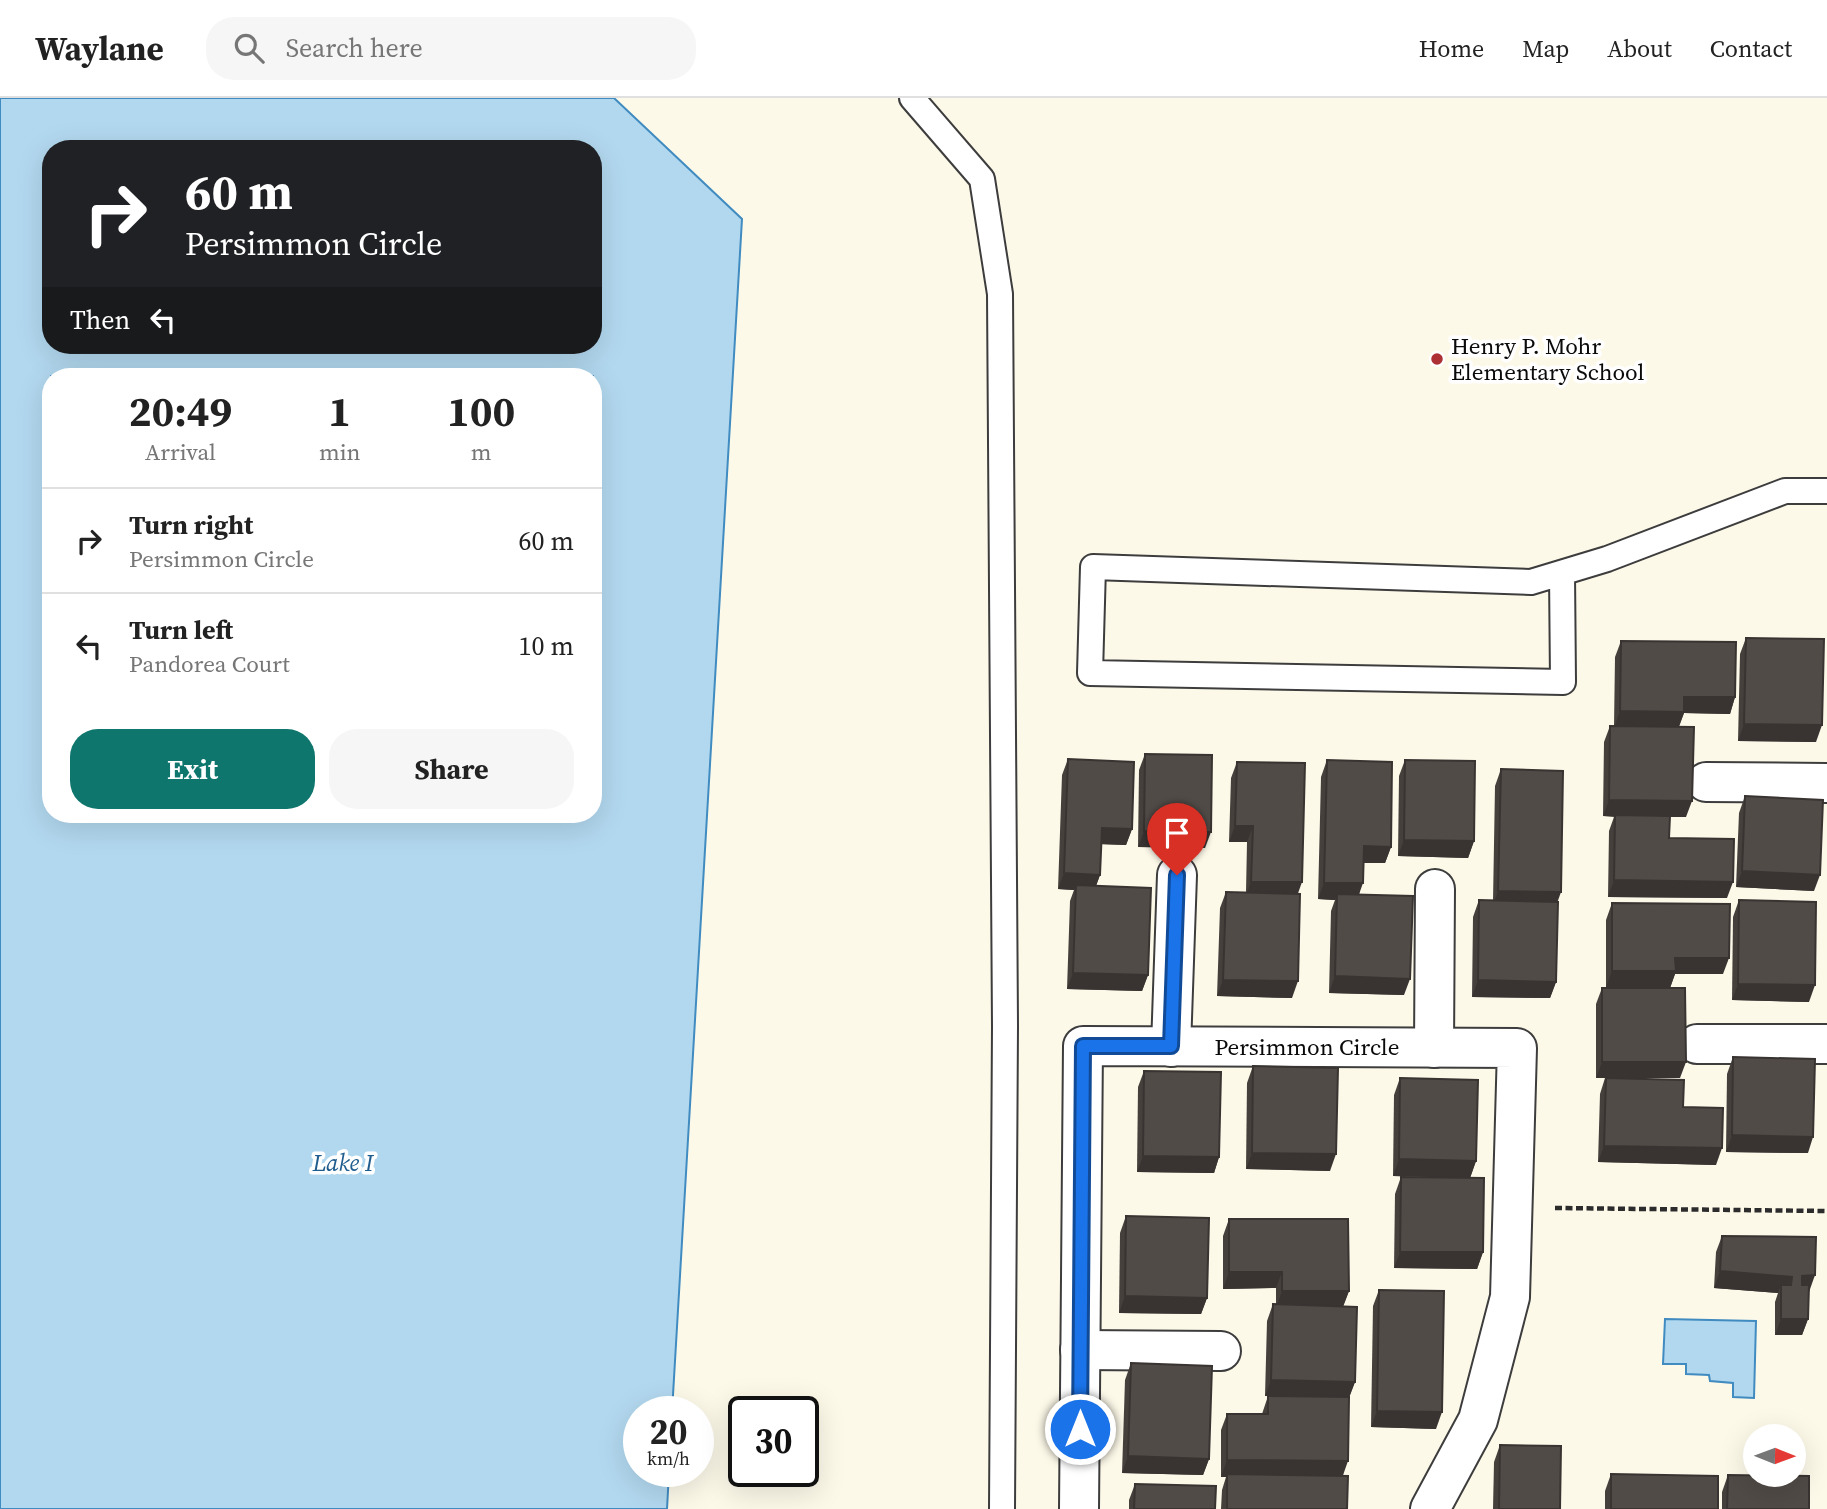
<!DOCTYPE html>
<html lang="en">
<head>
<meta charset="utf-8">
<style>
  body { margin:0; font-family:"Source Serif 4",serif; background:#f6f6f6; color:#222; height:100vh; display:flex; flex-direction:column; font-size:26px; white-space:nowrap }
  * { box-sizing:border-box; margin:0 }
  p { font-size:23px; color:#767676 }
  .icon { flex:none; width:38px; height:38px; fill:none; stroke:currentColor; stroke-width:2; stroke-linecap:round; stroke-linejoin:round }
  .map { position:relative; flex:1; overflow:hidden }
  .sheet { position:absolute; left:42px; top:270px; width:560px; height:455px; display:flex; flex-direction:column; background:#fff; border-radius:28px; box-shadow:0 7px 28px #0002 }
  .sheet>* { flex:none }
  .banner { position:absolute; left:42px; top:42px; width:560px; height:214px; border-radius:28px; box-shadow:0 7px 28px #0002; background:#202124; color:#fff; overflow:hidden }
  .needle { width:46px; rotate:91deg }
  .fabs { position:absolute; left:1743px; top:1326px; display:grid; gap:14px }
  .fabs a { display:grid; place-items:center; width:63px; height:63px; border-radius:50%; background:#fff; box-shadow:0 7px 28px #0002; font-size:35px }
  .speed { position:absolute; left:623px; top:1298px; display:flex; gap:14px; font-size:35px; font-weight:700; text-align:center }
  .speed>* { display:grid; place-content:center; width:91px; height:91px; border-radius:50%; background:#fff; box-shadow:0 7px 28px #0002; line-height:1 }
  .speed small { font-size:18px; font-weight:400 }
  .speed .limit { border:4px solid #111; border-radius:10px; background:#fff; color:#111 }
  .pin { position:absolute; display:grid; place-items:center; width:60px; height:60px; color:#fff; margin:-72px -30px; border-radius:50% 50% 50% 0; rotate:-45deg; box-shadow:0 0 7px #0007 }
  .pin .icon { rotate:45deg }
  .me { position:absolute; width:77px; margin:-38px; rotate:0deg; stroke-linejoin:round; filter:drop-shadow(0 0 5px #0008) }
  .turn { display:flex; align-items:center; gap:24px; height:147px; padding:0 28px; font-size:32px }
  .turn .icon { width:91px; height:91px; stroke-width:2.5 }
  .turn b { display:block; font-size:49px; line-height:60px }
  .then { display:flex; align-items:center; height:66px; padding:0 28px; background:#0003; gap:14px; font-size:26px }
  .eta { display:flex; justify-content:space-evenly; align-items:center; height:119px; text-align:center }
  .eta b { font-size:42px; font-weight:700; line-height:49px }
  .primary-button { display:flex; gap:14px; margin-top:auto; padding:14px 28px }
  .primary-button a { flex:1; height:80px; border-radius:28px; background:#0f766e; color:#fff; font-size:28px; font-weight:700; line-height:80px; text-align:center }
  .primary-button a+a { background:#f6f6f6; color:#222 }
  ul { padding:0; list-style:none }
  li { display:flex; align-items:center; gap:21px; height:105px; padding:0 28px; border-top:2px solid #e0e0e0 }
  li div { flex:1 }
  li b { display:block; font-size:26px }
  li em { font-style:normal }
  header { display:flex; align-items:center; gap:42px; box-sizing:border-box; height:98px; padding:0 35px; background:#fff; border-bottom:2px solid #e0e0e0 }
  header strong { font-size:33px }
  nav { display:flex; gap:38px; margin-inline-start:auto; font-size:24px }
  .search { width:490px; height:63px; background:#f6f6f6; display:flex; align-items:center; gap:18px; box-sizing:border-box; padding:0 24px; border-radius:28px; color:#767676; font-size:26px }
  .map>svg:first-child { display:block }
</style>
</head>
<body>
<header>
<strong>Waylane</strong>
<div class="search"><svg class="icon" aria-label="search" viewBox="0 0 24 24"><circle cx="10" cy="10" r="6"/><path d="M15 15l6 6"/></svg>Search here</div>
<nav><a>Home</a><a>Map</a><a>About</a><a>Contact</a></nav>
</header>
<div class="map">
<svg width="1827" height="1411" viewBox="0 0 1827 1411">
  <rect width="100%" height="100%" fill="#fdf9e9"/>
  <g fill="#b2d8ef" stroke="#408bc0" stroke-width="2" fill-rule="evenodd">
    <path d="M0 0H614L742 121 672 1314H639V1374H669L667 1411H0ZM51 51H593V247H51ZM51 278H593V716H51Z"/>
    <path d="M1665 1221 1756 1223 1754 1300 1733 1299V1285L1710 1283 1709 1277 1686 1276V1266H1663Z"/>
  </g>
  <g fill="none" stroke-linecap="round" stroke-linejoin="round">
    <g stroke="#3d3d3d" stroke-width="28">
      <g id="lane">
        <path d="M912 0 982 81 1000 196 1005 928 1002 1411"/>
        <path d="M1562 475 1563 584 1090 575 1093 469 1531 484 1607 461 1785 393H1827"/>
      </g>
    </g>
    <g stroke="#3d3d3d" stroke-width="42">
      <g id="street">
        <path d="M1706 684 1827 685"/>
        <path d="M1697 946H1827"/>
        <path d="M1171 949 1177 777"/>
        <path d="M1434 950 1435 791"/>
        <path d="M1080 1252 1221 1253"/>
        <path d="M1079 1411 1083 948 1517 950 1510 1199 1478 1322 1430 1411"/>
      </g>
    </g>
    <path stroke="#2c2c2c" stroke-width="4.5" stroke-dasharray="7 3.5" stroke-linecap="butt" d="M1555 1110 1827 1113"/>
    <use href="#lane" stroke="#fff" stroke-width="24"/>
    <use href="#street" stroke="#fff" stroke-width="38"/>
  </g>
  <g fill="#46403d">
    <path d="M1746 540 1816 644 1738 643 1740 556Z"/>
    <path d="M1621 543 1735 599 1730 616 1684 615 1679 629 1686 719H1670L1669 740 1727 800 1608 799 1609 733 1614 719 1603 718 1604 644 1610 628H1614L1615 559Z"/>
    <path d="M1145 656 1205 750 1138 749 1139 672Z"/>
    <path d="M1068 661 1132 731 1126 747 1101 746 1100 777 1096 788 1148 877 1142 893 1067 891 1070 803 1074 792 1058 791 1062 677Z"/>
    <path d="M1327 662 1391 749 1385 765H1364L1359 797 1404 897 1329 895 1331 813 1335 802 1318 801 1321 679Z"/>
    <path d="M1405 662 1474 743 1468 760 1398 758 1399 678Z"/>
    <path d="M1237 664 1298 796 1292 900 1217 898 1220 810 1226 794H1246L1247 744H1229L1231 680Z"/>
    <path d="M1501 671 1557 804 1556 884 1550 900 1472 899 1473 819 1479 802 1493 803 1495 688Z"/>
    <path d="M1745 698 1814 793 1736 789 1739 715Z"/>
    <path d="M1739 802 1809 904 1732 902 1733 819Z"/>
    <path d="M1612 805 1723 876H1675L1670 890 1680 980H1634L1683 1009 1716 1067 1598 1064 1600 996 1605 980H1596V906L1602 890H1663L1606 889V822Z"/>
    <path d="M1733 959 1808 1055 1726 1054 1727 976Z"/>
    <path d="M1253 968 1330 1073 1246 1071 1247 985Z"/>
    <path d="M1144 973 1219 1059 1214 1075 1137 1074 1138 989Z"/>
    <path d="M1400 980 1476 1063 1470 1080 1393 1078 1394 997Z"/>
    <path d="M1401 1079 1483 1154 1477 1171 1394 1170 1395 1096Z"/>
    <path d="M1126 1118 1207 1200 1201 1216 1119 1215 1120 1135Z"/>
    <path d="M1229 1121 1349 1193 1343 1208 1355 1284 1349 1299 1343 1378 1347 1411H1221L1222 1392 1226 1379H1221V1332L1227 1316H1262L1268 1298H1265L1267 1223 1273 1206H1276V1190L1223 1191V1138Z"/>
    <path d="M1722 1138 1816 1139 1809 1193 1808 1221 1802 1237H1775V1204L1778 1195 1714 1190 1716 1154Z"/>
    <path d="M1379 1192 1436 1331 1371 1329 1373 1208Z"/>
    <path d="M1131 1265 1209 1361 1203 1377 1122 1375 1125 1282Z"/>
    <path d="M1500 1347 1560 1411H1493L1494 1364Z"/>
    <path d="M1611 1376 1718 1411H1605V1393Z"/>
    <path d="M1728 1377 1809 1411H1722V1394Z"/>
    <path d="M1135 1386 1215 1411H1129V1402Z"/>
  </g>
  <g fill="#393432">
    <path d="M1684 599H1735L1730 616 1684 615 1678 630H1614L1620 613Z"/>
    <path d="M1744 626 1822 627 1816 644 1738 643Z"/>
    <path d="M1609 702 1692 703 1686 719 1603 718Z"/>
    <path d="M1235 728H1253L1247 744H1229Z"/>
    <path d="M1102 730 1132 731 1126 747 1096 746Z"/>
    <path d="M1144 733 1211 734 1205 750 1138 749Z"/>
    <path d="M1404 742 1474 743 1468 760 1398 758Z"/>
    <path d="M1364 748 1391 749 1385 765H1358Z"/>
    <path d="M1742 773 1820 777 1814 793 1736 789Z"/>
    <path d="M1064 775 1100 777 1094 793 1076 787 1074 792 1058 791Z"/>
    <path d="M1614 782 1733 784 1727 800 1608 799Z"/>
    <path d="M1251 784H1302L1296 801 1245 800Z"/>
    <path d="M1324 785H1363L1357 802 1337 796 1335 802 1318 801Z"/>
    <path d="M1498 793 1561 794 1555 811 1492 810Z"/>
    <path d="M1675 860H1729L1723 876H1675L1670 890 1606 889 1612 873Z"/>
    <path d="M1073 875 1148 877 1142 893 1067 891Z"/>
    <path d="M1335 878 1410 881 1404 897 1329 895Z"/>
    <path d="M1223 882 1298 883 1292 900 1217 898Z"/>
    <path d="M1478 882 1556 884 1550 900 1472 899Z"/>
    <path d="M1738 886 1815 887 1809 904 1732 902Z"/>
    <path d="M1602 964H1686L1680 980H1596Z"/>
    <path d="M1732 1037 1813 1039 1808 1055 1726 1054Z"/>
    <path d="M1604 1048 1722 1050 1716 1067 1598 1064Z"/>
    <path d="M1252 1055 1336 1056 1330 1073 1246 1071Z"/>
    <path d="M1143 1058 1219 1059 1214 1075 1137 1074Z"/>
    <path d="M1399 1061 1476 1063 1470 1080 1393 1078Z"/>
    <path d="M1400 1154H1483L1477 1171 1394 1170Z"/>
    <path d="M1720 1173 1792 1179 1786 1195 1781 1187 1778 1195 1714 1190Z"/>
    <path d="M1229 1174H1282L1276 1190 1223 1191Z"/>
    <path d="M1815 1177 1809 1194 1796 1195 1802 1178Z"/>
    <path d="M1282 1193H1349L1343 1209H1276Z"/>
    <path d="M1125 1198 1207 1200 1201 1216 1119 1215Z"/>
    <path d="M1781 1221H1808L1802 1237H1775Z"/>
    <path d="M1271 1282 1355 1284 1349 1300 1265 1298Z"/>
    <path d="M1377 1313 1442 1314 1436 1331 1371 1329Z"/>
    <path d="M1128 1358 1209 1361 1203 1377 1122 1375Z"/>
    <path d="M1227 1362 1348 1363 1342 1380 1227 1376 1226 1379H1221Z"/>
  </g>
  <g fill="#514b47" stroke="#393432" stroke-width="2">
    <path d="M1746 540 1824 541 1822 627 1744 626Z"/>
    <path d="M1621 543 1736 544 1735 599H1684V614L1620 613Z"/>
    <path d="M1610 628 1694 629 1692 703 1609 702Z"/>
    <path d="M1145 656 1212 657 1211 734 1144 733Z"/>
    <path d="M1068 661 1134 664 1132 731 1102 730 1100 777 1064 775Z"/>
    <path d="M1327 662 1392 664 1391 749 1364 748 1363 785H1324Z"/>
    <path d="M1405 662 1475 663 1474 743 1404 742Z"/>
    <path d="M1237 664 1305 665 1302 784H1251L1253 728H1235Z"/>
    <path d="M1501 671 1563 673 1561 794 1498 793Z"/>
    <path d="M1745 698 1823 702 1820 777 1742 773Z"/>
    <path d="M1615 717 1670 718 1669 740 1734 741 1733 784 1614 782Z"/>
    <path d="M1076 787 1151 790 1148 877 1073 875Z"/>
    <path d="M1226 794 1300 796 1298 883 1223 882Z"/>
    <path d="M1337 796 1413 798 1410 881 1335 878Z"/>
    <path d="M1479 802 1558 804 1556 884 1478 882Z"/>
    <path d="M1739 802 1816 804 1815 887 1738 886Z"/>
    <path d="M1612 805 1730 806 1729 860H1675L1676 873H1612Z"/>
    <path d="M1602 890H1685L1686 964H1602Z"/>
    <path d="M1733 959 1815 961 1813 1039 1732 1037Z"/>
    <path d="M1253 968 1338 970 1336 1056 1252 1055Z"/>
    <path d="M1144 973 1221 974 1219 1059 1143 1058Z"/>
    <path d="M1400 980 1478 982 1476 1063 1399 1061Z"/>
    <path d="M1606 980 1684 982 1683 1009 1723 1010 1722 1050 1604 1048Z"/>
    <path d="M1401 1079 1484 1080 1483 1154H1400Z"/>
    <path d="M1126 1118 1209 1120 1207 1200 1125 1198Z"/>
    <path d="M1229 1121H1348L1349 1193H1282V1174H1229Z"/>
    <path d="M1722 1138 1816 1139 1815 1177 1802 1178V1187H1809L1808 1221H1781V1187H1791L1792 1179 1720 1173Z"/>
    <path d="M1379 1192 1444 1193 1442 1314 1377 1313Z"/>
    <path d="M1273 1206 1357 1209 1355 1284 1271 1282Z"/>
    <path d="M1131 1265 1212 1268 1209 1361 1128 1358Z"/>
    <path d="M1268 1298 1349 1299 1348 1363 1227 1362V1316H1268Z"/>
    <path d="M1500 1347 1561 1348 1560 1411H1499Z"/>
    <path d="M1227 1376 1348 1378 1347 1411H1227Z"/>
    <path d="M1611 1376 1718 1378V1411H1611Z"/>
    <path d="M1728 1377 1809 1378V1411H1727Z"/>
    <path d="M1135 1386 1216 1388 1215 1411H1134Z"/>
  </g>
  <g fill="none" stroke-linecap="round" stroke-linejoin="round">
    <g stroke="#114b97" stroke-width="18">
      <path id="route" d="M1080 1331 1083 948H1171L1177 777"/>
    </g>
    <use href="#route" stroke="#1a73e8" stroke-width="12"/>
  </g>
  <circle fill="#ac3034" stroke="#fff" stroke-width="2.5" cx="1437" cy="261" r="7"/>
  <g text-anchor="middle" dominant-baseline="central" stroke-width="7" stroke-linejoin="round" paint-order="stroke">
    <g font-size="23" fill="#0a0a0a" stroke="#fff" text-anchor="start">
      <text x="1451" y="248">Henry P. Mohr<tspan x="1451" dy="26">Elementary School</tspan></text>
    </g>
    <g font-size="23" fill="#0a0a0a" stroke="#fff">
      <text x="1307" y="949">Persimmon Circle</text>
    </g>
    <g font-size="24" font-style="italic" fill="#205d8f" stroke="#fff">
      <text x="343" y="1064">Lake I</text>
    </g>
  </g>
</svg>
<div class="fabs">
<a><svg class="needle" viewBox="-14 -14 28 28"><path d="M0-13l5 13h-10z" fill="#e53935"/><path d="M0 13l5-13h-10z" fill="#767676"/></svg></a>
</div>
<div class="speed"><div>20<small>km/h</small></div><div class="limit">30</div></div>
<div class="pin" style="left:1177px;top:777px;background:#d93025"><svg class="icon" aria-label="arrive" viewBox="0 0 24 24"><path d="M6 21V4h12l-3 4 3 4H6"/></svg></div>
<svg class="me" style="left:1080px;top:1331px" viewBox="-20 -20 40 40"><circle r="17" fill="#1a73e8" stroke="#fff" stroke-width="3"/><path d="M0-11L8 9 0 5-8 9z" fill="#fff"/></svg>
<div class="banner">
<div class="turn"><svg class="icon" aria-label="right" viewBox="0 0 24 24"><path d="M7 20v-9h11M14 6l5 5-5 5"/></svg><div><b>60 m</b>Persimmon Circle</div></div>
<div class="then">Then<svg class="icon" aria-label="left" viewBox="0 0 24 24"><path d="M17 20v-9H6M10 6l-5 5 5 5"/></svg></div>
</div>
<section class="sheet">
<div class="eta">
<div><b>20:49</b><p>Arrival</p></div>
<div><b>1</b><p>min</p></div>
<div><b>100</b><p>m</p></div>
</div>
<ul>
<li><svg class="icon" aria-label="right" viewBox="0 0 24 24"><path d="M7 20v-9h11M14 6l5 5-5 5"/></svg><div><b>Turn right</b><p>Persimmon Circle</p></div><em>60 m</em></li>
<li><svg class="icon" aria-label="left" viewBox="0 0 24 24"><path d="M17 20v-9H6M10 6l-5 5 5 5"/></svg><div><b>Turn left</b><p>Pandorea Court</p></div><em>10 m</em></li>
</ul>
<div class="primary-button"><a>Exit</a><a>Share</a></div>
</section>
</div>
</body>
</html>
